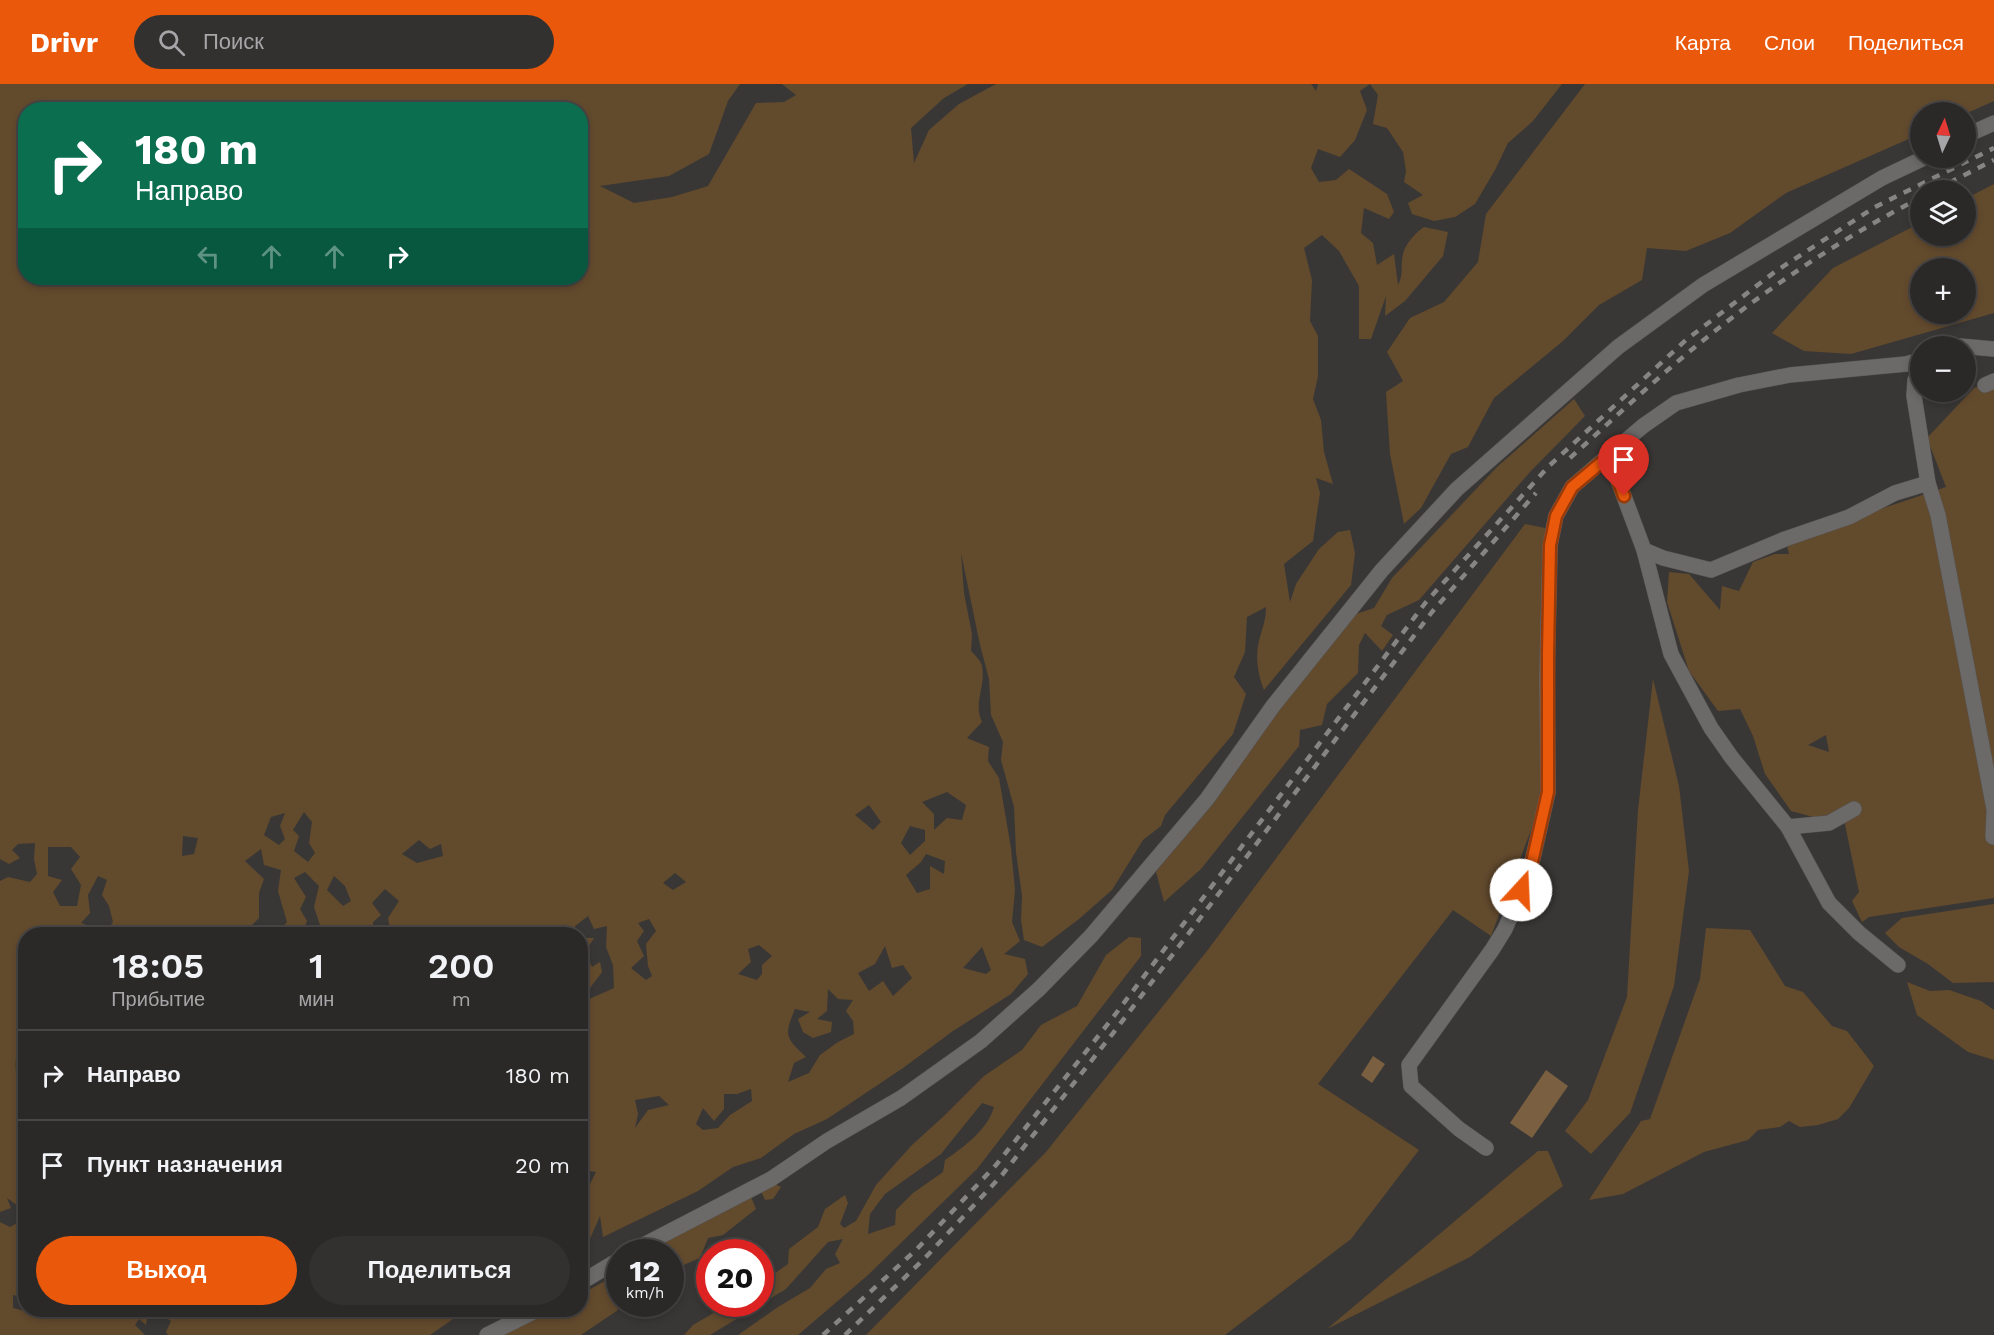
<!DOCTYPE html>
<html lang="ru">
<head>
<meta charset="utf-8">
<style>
  body { margin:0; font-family:"Work Sans",sans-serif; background:#333130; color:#f1f3f6; height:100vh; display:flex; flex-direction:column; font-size:22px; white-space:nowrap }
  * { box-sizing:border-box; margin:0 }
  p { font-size:20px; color:#a6a6a8 }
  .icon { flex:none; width:33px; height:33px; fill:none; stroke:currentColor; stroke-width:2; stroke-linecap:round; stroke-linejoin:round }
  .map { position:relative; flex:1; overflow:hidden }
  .drawer { position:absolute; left:18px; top:843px; width:570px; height:390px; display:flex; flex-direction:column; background:#2b2928; border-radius:24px; box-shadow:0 3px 9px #0003,0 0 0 2px #474545 }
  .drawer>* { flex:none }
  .banner { position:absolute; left:18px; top:18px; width:570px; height:183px; border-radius:24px; box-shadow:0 3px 9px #0003,0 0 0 2px #474545; background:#0b6e4f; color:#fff; overflow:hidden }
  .needle { width:39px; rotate:4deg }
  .buttons { position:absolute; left:1910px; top:18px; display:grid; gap:12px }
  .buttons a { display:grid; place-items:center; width:66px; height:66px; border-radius:50%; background:#2b2928; box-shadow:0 3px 9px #0003,0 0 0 2px #474545; font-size:30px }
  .speed { position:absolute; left:606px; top:1155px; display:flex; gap:12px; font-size:30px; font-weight:700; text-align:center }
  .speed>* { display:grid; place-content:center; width:78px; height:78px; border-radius:50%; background:#2b2928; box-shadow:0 3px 9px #0003,0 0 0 2px #474545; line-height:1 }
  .speed small { font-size:15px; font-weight:400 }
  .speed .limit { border:9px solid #d22; background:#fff; color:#111 }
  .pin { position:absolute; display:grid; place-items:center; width:51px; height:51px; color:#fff; margin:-62px -26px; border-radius:50% 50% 50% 0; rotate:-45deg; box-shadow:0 0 6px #0007 }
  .pin .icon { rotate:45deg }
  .me { position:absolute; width:66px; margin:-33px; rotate:20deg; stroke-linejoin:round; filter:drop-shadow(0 0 4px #0008) }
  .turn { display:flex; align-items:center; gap:21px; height:126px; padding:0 18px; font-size:27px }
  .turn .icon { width:78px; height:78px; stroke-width:2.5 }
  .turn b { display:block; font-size:42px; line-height:51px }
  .lanes { display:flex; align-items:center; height:57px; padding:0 18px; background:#0003; justify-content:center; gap:30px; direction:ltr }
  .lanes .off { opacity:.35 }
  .eta { display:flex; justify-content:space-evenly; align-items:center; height:102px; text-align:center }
  .eta b { font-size:36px; font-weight:600; line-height:42px }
  .primary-button { display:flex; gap:12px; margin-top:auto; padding:12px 18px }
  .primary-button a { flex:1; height:69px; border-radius:36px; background:#ea580c; color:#fff; font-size:24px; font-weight:600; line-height:69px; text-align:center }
  .primary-button a+a { background:#333130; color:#f1f3f6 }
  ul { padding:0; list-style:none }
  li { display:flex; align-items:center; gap:18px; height:90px; padding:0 18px; border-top:2px solid #474545 }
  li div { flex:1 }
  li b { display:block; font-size:22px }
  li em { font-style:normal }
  header { display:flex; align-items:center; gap:36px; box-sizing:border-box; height:84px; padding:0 30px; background:#ea580c; color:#fff }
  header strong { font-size:28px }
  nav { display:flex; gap:33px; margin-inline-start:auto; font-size:21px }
  .search { width:420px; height:54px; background:#333130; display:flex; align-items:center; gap:15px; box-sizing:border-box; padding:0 21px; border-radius:33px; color:#a6a6a8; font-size:22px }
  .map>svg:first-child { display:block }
</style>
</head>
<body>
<header>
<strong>Drivr</strong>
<div class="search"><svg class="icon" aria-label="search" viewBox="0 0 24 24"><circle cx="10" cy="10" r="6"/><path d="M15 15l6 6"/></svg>Поиск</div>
<nav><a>Карта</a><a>Слои</a><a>Поделиться</a></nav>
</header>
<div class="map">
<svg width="1994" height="1251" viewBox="0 0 1994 1251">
  <rect width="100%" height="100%" fill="#393735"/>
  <g fill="#624a2d" fill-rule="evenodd">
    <path d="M0 0H740L728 17 709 70 669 92 600 102 634 119 672 113 708 102 756 19 784 18 796 11 782 0H968L944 14 911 44 914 79 929 46 959 20 996 0H1311L1316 7 1318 0H1562L1533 37 1508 59 1495 86 1475 120 1455 133 1434 137 1412 130 1408 119 1423 111 1404 98 1406 87 1403 68 1387 44 1373 40 1378 11 1370 0 1360 7 1367 26 1355 56 1340 73 1318 65 1311 84 1319 98 1336 96 1349 85 1387 110 1394 128 1389 135 1364 124 1361 149 1373 159 1377 181 1394 170 1398 201C1403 191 1401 187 1402 176 1403 162 1413 151 1424 143L1448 148 1443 172 1405 217 1385 232 1386 212 1371 255H1359V202L1339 167 1322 151 1304 164 1312 196 1310 237 1318 252V292L1313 315 1321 336 1324 368 1333 400 1316 394 1320 409 1313 457 1284 480 1290 518 1296 500 1319 465 1338 448 1350 446 1355 469 1351 501 1264 606C1258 591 1255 573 1259 557 1262 544 1266 537 1266 523L1247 533 1245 568 1234 593 1246 610 1233 650 1165 731 1161 742 1143 756 1112 806 1079 835 1042 863 1024 856 1021 836 1022 812 1016 768 1014 723 1001 676 1003 658 991 631 989 595 980 561 961 469 964 509 972 550 971 567C975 571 981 577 982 582 986 603 973 619 982 638L967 654 989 663 988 677 999 694 1011 764 1015 806 1012 838 1020 857 1004 870 1025 875 1028 890 1011 910 953 947 903 984 827 1035 794 1050 761 1074 733 1083 698 1107 603 1153 600 1132 586 1164 581 1165V1110L589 1117V1102L596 1088 583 1086 581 1080V928L585 917 614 904 613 881 606 863 607 842 594 845 588 832 575 842 577 850H391L388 834 399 817 385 805 372 819 381 831 373 838 374 850H317L320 841 314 823 319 802 305 788 294 794 306 813 300 825 307 837 302 850H282L279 846 287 838 278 807 281 786 264 781 261 765 245 777 264 795 259 809V834L250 843 259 850H26L25 960C12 969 16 984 17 998L25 1003 26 1203 21 1213 13 1211V1224L25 1227 148 1226 146 1241 139 1235 135 1241 145 1251H157H0V1138L10 1143 24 1135 21 1124 7 1114 11 1124 0 1128V797L8 793 30 798 37 790 34 775 35 759 18 760 12 766 20 774 9 780 0 775ZM26 26H580V194H26ZM947 708 966 721 962 736 947 734 934 746V730L922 718ZM869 721 881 738 873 746 855 731ZM304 728 312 738 309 759 315 769 308 778 294 767 299 752 293 746ZM285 729 280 742 285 755 279 761 264 751 271 733ZM910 742 925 746V757L910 771 901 759ZM183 752 198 754 194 770 182 772ZM419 756 430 765 441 760 443 772 417 779 402 770ZM48 763H71L80 773 71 785 81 801 77 822H60L53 808 62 796 48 792ZM926 770 945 777 944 790 930 782V805L917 809 906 791 921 778ZM675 789 686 798 673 806 663 799ZM98 792 107 796 102 811 109 822 113 838 106 848 81 839 90 829 88 811ZM334 792 345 802 351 817 343 822 327 806ZM649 835 656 847 646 860 648 882 652 892 646 896 631 884 644 872 637 857 644 847 638 839ZM759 861 772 872 762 881V890L757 896 738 890 751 878 748 865ZM885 862 892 884 903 881 912 894 893 912 883 897 869 907 858 889 875 880ZM982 863 991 886 986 890 963 884ZM828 905 838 915 853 916 846 927 853 937 854 950 838 958 820 971 809 989 788 998 794 979 806 973C785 953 784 952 795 925L810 928 798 935 803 948 813 954 831 948 832 938 817 935 827 927ZM751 1005 752 1017 730 1031 718 1044 703 1046 696 1040 703 1024 714 1037 724 1025V1010H737ZM659 1012 669 1021 648 1026 635 1044 638 1030 635 1016Z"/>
    <path d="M1585 0H1994V17L1965 30V28H1920V50L1786 109 1730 149 1686 167 1647 164 1642 196 1599 221 1563 257 1494 314 1468 363 1451 370 1421 424 1404 440 1390 370 1386 308 1403 297 1387 268 1410 234 1444 218 1478 178 1486 130Z"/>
    <path d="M1994 100V229L1851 270 1804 267 1772 249 1833 184 1920 139V152H1965V115ZM1920 184H1965V230H1920Z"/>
    <path d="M1994 297V814L1869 833 1862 838 1852 817 1859 808 1842 726 1817 734 1791 727 1765 690 1753 652 1740 625 1718 627 1689 587 1667 518 1669 488 1689 490 1720 526 1722 502 1739 507 1753 478 1775 470H1789L1786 457 1946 403 1927 354 1974 304ZM1826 651 1829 668 1808 661Z"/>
    <path d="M1574 315 1585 332 1530 388 1419 516 1387 531 1381 542 1393 551 1382 567 1365 549 1359 561 1358 589 1327 620 1322 641 1300 646 1299 662 1201 785 1164 818 1156 788 1272 634 1356 530 1374 524 1392 494 1497 383Z"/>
    <path d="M1525 440 1545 444 1544 616 1540 722 1491 852 1453 826 1318 1000 1419 1066 1351 1155 1225 1251H866L1046 1068 1207 867Z"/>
    <path d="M1653 595 1679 702 1689 787 1674 902 1630 1029 1591 1070 1565 1047 1588 1016 1627 913 1638 726Z"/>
    <path d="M1994 820V898L1953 899 1928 880 1899 863 1885 849 1902 834Z"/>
    <path d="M1706 844 1750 846 1785 902 1803 908 1832 942 1847 947 1874 982 1849 1024 1838 1035 1818 1041 1800 1043 1789 1037 1780 1043 1758 1046 1748 1056 1704 1068 1623 1110 1589 1116 1641 1037 1650 1035 1700 895Z"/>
    <path d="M1129 853 1141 854V872L977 1085 868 1191 798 1251H738L778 1223 810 1204 826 1185 840 1179 835 1170 843 1155 828 1158 786 1205 710 1251H684L693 1241 729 1220H760L761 1199 788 1180 789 1165 818 1143 825 1125 845 1111 848 1119 840 1140 844 1144 856 1137 876 1101 912 1061 945 1031 984 992 1022 966 1041 941 1077 922 1106 871ZM982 1019 994 1023C988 1045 964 1063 945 1076L943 1088 913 1109 896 1126 895 1141 868 1150 870 1130 885 1110 941 1070Z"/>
    <path d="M581 854H594L585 868 592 883 600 878 602 888 590 904 581 909Z"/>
    <path d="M1907 898 1930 907 1949 906 1981 917 1994 926V976L1968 968 1917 931Z"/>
    <path d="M1538 1067H1548L1563 1102 1470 1173 1327 1245Z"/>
    <path d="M775 1100 781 1103 773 1115 765 1116 761 1107Z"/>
    <path d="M751 1113 756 1125 723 1151 708 1154 700 1174 674 1185H671L670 1168H648L703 1135Z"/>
    <path d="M609 1195 618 1226 581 1251H502L551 1226H580L581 1210Z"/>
    <path d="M162 1226H487L456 1233 430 1251H168L166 1248 171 1237 163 1232Z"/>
  </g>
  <g fill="#7a6040">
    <path d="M1373 972 1385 980 1372 999 1361 991Z"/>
    <path d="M1546 986 1568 1002 1532 1054 1510 1039Z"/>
  </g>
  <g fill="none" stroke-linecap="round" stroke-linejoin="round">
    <g stroke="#575553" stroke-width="16">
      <g id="minor">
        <path d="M1965 52 1994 39"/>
        <path d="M1960 262 1994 265"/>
        <path d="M1920 286 1915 296 1914 312 1928 399 1938 431 1994 725"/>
        <path d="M1985 301 1994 297"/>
        <path d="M1609 372 1644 466 1671 570 1711 644 1732 674 1788 743 1829 819 1859 849 1898 881"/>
        <path d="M1644 466 1663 474 1711 486 1785 455 1849 433 1895 409 1928 399"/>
        <path d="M1788 743 1829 739 1854 725"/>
        <path d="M1993 753 1994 729"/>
        <path d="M1486 1064 1459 1045 1411 1002 1409 981 1492 866 1505 845 1530 787 1548 708 1547 591 1550 461 1556 432 1572 403 1643 342 1676 319 1739 301 1790 291 1906 280 1920 276"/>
        <path d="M630 1168 771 1095 827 1057 901 1014 981 957 1039 905 1091 852 1207 715 1273 622 1382 486 1457 405 1618 263 1703 201 1882 94 1924 74"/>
        <path d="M580 1199 620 1175"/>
        <path d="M487 1251 537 1226"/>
      </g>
    </g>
    <use href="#minor" stroke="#6b6a69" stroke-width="15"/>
    <g stroke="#878583" stroke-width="4.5" stroke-dasharray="8 8" stroke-linecap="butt">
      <path d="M1935 106 1994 76"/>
      <path d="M1570 374C1609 339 1648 302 1689 268 1760 209 1838 156 1920 114"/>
      <path d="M823 1251 917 1165 996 1081 1111 936 1426 518 1549 382 1686 256 1776 187 1875 123 1994 64"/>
      <path d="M845 1251 925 1174 1002 1091 1117 944 1432 528 1536 409"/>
    </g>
  </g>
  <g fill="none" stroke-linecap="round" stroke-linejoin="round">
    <g stroke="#983908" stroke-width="15">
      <path id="route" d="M1521 806 1530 787 1548 708V570L1550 461 1553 447 1556 432 1572 403 1609 372 1624 412"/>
    </g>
    <use href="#route" stroke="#ea580c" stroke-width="10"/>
  </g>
</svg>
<div class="buttons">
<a><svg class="needle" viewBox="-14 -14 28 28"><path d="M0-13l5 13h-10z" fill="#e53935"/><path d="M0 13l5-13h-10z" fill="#a6a6a8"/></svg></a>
<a><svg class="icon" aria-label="layers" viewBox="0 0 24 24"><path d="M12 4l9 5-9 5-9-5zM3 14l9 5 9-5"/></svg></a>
<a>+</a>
<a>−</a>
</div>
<div class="speed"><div>12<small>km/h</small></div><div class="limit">20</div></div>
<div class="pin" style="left:1624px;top:412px;background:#d93025"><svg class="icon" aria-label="arrive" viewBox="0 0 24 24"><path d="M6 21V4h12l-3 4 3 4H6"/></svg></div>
<svg class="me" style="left:1521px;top:806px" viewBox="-20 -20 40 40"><circle r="19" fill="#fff"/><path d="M0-13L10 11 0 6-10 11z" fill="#ea580c"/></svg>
<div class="banner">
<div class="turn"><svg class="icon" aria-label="right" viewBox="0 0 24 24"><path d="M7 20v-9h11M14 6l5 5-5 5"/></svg><div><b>180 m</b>Направо</div></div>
<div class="lanes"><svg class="icon off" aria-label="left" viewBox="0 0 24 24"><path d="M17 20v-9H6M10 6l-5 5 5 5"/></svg><svg class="icon off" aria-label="ahead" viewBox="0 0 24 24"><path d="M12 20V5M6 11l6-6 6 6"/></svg><svg class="icon off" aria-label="ahead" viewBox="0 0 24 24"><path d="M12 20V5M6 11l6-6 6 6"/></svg><svg class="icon" aria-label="right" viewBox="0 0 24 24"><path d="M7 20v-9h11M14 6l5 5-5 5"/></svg></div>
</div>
<section class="drawer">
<div class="eta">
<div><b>18:05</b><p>Прибытие</p></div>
<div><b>1</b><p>мин</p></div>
<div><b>200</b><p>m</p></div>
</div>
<ul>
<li><svg class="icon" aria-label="right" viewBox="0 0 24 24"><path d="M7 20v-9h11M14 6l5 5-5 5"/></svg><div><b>Направо</b></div><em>180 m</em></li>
<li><svg class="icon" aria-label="arrive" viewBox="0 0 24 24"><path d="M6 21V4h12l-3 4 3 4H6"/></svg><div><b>Пункт назначения</b></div><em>20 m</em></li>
</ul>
<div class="primary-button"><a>Выход</a><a>Поделиться</a></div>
</section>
</div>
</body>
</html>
